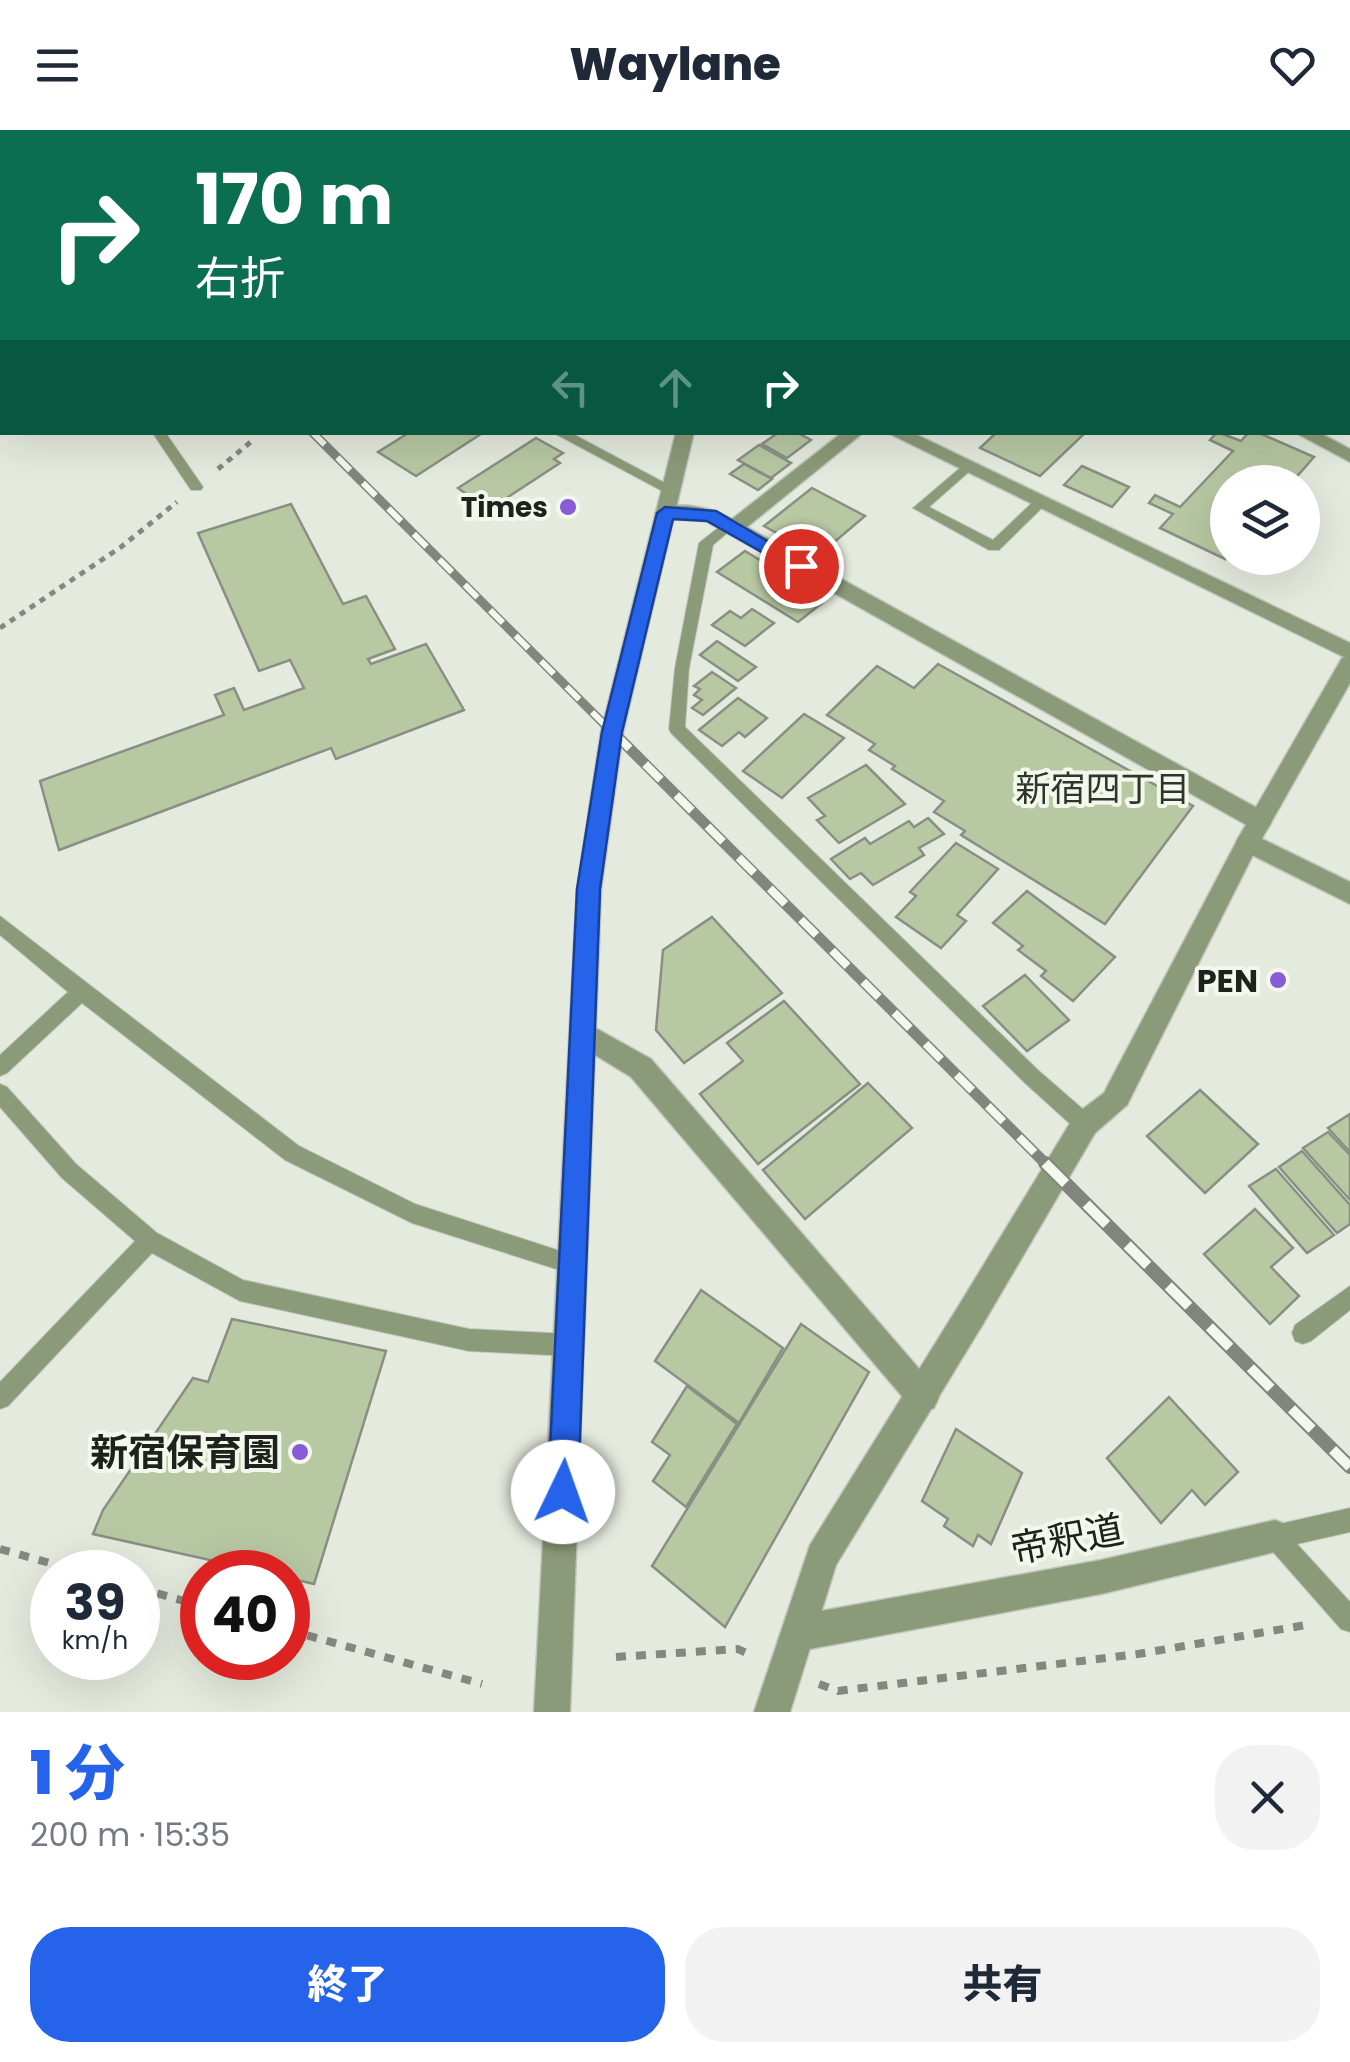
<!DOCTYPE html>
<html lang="ja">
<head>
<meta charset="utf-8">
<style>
  body { margin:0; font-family:Poppins,"Noto Sans JP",sans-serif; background:#f2f2f3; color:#1f2937; height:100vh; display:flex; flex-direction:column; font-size:38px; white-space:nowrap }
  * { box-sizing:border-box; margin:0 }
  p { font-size:32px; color:#747a83 }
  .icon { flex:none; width:55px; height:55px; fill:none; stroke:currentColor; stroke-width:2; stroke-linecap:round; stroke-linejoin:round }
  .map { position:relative; height:1582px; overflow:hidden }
  .drawer { display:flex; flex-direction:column; background:#fff; flex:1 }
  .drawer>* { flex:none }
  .banner { position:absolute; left:0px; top:0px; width:1350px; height:305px; box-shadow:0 10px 40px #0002; background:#0b6e4f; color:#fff; overflow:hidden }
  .fabs { position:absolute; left:1210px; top:335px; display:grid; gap:20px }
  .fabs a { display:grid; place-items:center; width:110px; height:110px; border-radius:50%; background:#fff; box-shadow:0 10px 40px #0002; font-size:50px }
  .speed { position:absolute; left:30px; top:1420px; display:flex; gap:20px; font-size:50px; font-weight:700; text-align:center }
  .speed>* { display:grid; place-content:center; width:130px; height:130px; border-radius:50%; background:#fff; box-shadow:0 10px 40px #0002; line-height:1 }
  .speed small { font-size:25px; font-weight:400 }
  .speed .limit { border:15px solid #d22; background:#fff; color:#111 }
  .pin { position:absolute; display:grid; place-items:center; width:85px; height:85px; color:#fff; margin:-42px; border:5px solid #fff; border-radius:50%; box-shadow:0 2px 10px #0007 }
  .me { position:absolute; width:110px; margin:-55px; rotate:3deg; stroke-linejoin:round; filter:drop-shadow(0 0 8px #0008) }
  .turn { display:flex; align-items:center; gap:35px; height:210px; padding:0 30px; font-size:45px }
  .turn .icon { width:130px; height:130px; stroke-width:2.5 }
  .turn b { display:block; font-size:70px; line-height:85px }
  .lanes { display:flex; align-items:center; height:95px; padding:0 30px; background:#0003; justify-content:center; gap:50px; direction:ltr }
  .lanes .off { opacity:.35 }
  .round { display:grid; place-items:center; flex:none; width:105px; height:105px; border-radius:40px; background:#f2f2f3 }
  .overview { display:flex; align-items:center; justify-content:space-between; height:170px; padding:0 30px }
  h1 { font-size:60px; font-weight:800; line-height:75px; color:#2563eb }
  .button { display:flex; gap:20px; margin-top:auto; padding:20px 30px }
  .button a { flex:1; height:115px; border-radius:40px; background:#2563eb; color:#fff; font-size:40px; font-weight:800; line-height:115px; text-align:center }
  .button a+a { background:#f2f2f3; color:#1f2937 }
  header { display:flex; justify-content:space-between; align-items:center; height:130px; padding:0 30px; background:#fff; font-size:45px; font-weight:800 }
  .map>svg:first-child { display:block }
</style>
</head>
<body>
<header><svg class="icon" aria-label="menu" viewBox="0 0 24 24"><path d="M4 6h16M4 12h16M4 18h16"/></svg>Waylane<svg class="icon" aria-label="heart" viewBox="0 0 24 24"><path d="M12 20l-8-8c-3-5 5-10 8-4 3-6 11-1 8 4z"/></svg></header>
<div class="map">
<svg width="1350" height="1582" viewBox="0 0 1350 1582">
  <rect width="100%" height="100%" fill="#e5eade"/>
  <g fill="#b8c8a3" stroke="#8a8f84" stroke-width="2.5">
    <path d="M410 302H484L416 346 378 322Z"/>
    <path d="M779 302H796L811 310 787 328 762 314Z"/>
    <path d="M997 302H1086L1040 346 980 318Z"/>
    <path d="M1217 302 1241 311 1249 302H1257L1314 327 1292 352H1228L1225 429 1160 398 1173 384 1149 373 1155 365 1180 377 1233 321 1210 310Z"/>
    <path d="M536 308 563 323 554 329 560 333 488 380 458 358Z"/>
    <path d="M759 315 791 333 771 348 738 330Z"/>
    <path d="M744 334 772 349 758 360 730 344Z"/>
    <path d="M1082 336 1129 357 1112 377 1064 355Z"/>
    <path d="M812 358 865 386 832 414 807 400 793 412 764 396Z"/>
    <path d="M291 374 343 474 366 466 395 519 368 529 371 534 426 514 464 580 336 629 331 618 59 720 40 651 224 585 215 565 234 558 244 580 304 558 290 530 259 541 198 403Z"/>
    <path d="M745 421 826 470 798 492 717 442Z"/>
    <path d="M752 479 774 493 745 516 712 495 730 481 741 488Z"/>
    <path d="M717 511 756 537 738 551 700 525Z"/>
    <path d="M938 534 1193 676 1105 794 961 705 965 701 934 682 944 671 892 639 895 636 869 620 875 614 827 585 877 536 914 558Z"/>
    <path d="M712 542 736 558 703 585 692 578 702 570 694 565 700 559 694 556Z"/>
    <path d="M738 568 767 588 745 607 739 602 722 616 699 600Z"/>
    <path d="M804 584 844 608 782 668 743 641Z"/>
    <path d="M866 635 905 674 839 713 817 690 825 686 808 668Z"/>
    <path d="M928 688 944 704 919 718 924 725 873 755 861 743 850 749 831 729 865 708 870 714 909 691 914 697Z"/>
    <path d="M956 713 998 739 957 785 966 791 941 818 896 787 916 766 910 762Z"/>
    <path d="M1027 761 1115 827 1073 871 1041 846 1046 841 1018 820 1023 816 993 793Z"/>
    <path d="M712 787 782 863 684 933 656 900 663 820Z"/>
    <path d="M1025 845 1069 890 1027 921 983 876Z"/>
    <path d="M784 871 860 954 758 1034 700 964 743 931 727 913Z"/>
    <path d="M868 953 912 998 805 1089 763 1040Z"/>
    <path d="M1200 960 1258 1014 1205 1063 1147 1006Z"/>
    <path d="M1350 984V1022L1328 998Z"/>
    <path d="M1328 1002 1350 1025V1070L1303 1018Z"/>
    <path d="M1302 1021 1350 1075V1094L1337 1103 1279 1037Z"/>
    <path d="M1276 1039 1334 1105 1307 1123 1249 1056Z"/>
    <path d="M1255 1079 1293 1118 1271 1137 1299 1166 1270 1194 1204 1124Z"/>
    <path d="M701 1160 783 1218 739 1293 655 1231Z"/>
    <path d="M232 1189 386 1221 314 1454 288 1448V1442H264L93 1404 103 1380 193 1248 208 1252Z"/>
    <path d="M801 1194 869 1242 725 1497 652 1436Z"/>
    <path d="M687 1256 737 1294 686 1377 653 1351 670 1325 652 1312Z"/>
    <path d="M1169 1267 1238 1342 1205 1375 1192 1360 1161 1393 1107 1328Z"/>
    <path d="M956 1299 1022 1343 991 1414 978 1405 973 1416 944 1396 948 1389 922 1371Z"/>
  </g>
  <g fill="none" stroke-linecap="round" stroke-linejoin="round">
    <g stroke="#c1c6bb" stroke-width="2">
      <g id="service">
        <path d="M365 0H375L377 2H367Z"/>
        <path d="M0 49 2 50V61H0Z"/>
        <path d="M152 302H165L203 357 201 360H191Z"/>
        <path d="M552 302H569L678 360 671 364 666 363Z"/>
        <path d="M966 333 971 334V340L929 377 993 410 1036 369 1041 368 1048 372 999 420H989L913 378Z"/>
        <path d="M728 390 735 395 733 398 713 415 689 538 685 597 1039 941 1092 987 1095 994 1092 1001 1085 1003 1078 1001 1025 953 671 603 669 599 675 538 699 413Z"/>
        <path d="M0 786 299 1016 415 1074 582 1128 585 1135 582 1142 575 1145 412 1093 285 1030 82 873 7 943 0 946V925L68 862 0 805Z"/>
        <path d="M0 954 7 957 76 1034 157 1103 243 1150 469 1199 571 1204 579 1207 582 1215 579 1223 571 1226 469 1221 240 1171 152 1123 8 1276 0 1279V1252L135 1111 62 1048 0 977Z"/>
        <path d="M1350 1156V1180L1311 1211 1303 1214 1295 1211 1292 1203 1295 1195Z"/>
        <path d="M1350 1378V1402L1297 1414 1350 1472V1502L1341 1499 1267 1415 1263 1407 1267 1399 1275 1395Z"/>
      </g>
    </g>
    <g stroke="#c1c6bb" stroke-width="3">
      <g id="minor">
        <path d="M73 0H87L88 2H74Z"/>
        <rect x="0" y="188" width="2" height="10"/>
        <path d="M843 302H864L747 397 1268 684 1272 691 1268 698H1252L706 391 665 389 655 383C673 368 713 378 732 389Z"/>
        <path d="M886 302H911L1350 513V530Z"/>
        <path d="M1294 302H1318L1350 319V332Z"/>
        <path d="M1248 702 1350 752V774L1240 719 1236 712 1240 705Z"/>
        <path d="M583 891 651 929 934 1256 939 1267 934 1278 923 1283 912 1278 631 947 574 912 570 903 574 894Z"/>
        <path d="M1117 953 1127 957 1131 966 1127 975 1095 1003 983 1194 972 1198 961 1194 957 1183 961 1172 1075 985Z"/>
        <path d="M1275 1390 1287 1395 1292 1407 1287 1419 1101 1464 799 1521 787 1515 781 1503 787 1491 799 1485 1101 1430Z"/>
      </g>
    </g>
    <g stroke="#c1c6bb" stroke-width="3">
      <g id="tertiary">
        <rect x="752" y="0" width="14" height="2"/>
        <path d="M1117 0H1136L1137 2H1119Z"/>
        <path d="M1348 102 1350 103V113L1348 112Z"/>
        <path d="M676 302H694L623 602 601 759 570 1582H534L577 759 601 602Z"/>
        <path d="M1350 526V553L1256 719 1127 975 1117 979 1107 975 1103 966 1107 957 1240 705 1342 528Z"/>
        <path d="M972 1168 983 1172 987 1183 983 1194 836 1435 790 1582H754L810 1415 961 1172Z"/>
      </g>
    </g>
    <g stroke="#858880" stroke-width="5" stroke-dasharray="6 6" stroke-linecap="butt">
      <path d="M218 339 252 311"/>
      <path d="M0 498 121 417 177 372"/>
    </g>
    <g stroke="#858880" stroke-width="8" stroke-dasharray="10 10" stroke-linecap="butt">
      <path d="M0 1419 82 1442"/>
      <path d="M138 1458 202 1476"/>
      <path d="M288 1500 482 1554"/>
      <path d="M616 1527 738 1519 753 1526"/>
      <path d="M819 1554 838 1561 1138 1524 1306 1495"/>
    </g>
    <use href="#service" fill="#8b9a78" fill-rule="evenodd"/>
    <use href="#minor" fill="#8b9a78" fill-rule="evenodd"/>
    <use href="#tertiary" fill="#8b9a78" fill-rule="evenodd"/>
    <g stroke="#82857d" stroke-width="9">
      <path id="rail-far2" d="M312 302 616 606"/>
    </g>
    <g stroke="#82857d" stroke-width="11">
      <path id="rail-far1" d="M614 603 1048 1036"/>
    </g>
    <g stroke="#82857d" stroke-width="14">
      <path id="rail" d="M1045 1033 1350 1337"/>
    </g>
    <use href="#rail-far2" stroke="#f2f8eb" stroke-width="6" stroke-dasharray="18" stroke-linecap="butt"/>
    <use href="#rail-far1" stroke="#f2f8eb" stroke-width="8" stroke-dasharray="22" stroke-linecap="butt"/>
    <use href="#rail" stroke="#f2f8eb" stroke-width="10" stroke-dasharray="29" stroke-linecap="butt"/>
  </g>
  <path fill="#2563eb" stroke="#184099" stroke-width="2.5" d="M665 377 716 381 810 436 801 443 795 441 707 391 673 389 622 602 600 759 578 1362 574 1372 563 1377 552 1372 548 1362 577 759 602 602 657 383Z"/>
  <g fill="#875cd6" stroke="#f2f8eb" stroke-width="4">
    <circle cx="568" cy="377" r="10"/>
    <circle cx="1278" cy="850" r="10"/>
    <circle cx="300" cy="1322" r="10"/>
  </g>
  <g text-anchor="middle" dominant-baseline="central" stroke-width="8" stroke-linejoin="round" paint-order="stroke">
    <g font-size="28" font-weight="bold" fill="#1f211c" stroke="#f2f8eb" text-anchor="end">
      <text x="548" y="377">Times</text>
    </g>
    <g font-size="32" font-weight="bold" fill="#1f211c" stroke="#f2f8eb" text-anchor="end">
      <text x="1258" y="850">PEN</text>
    </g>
    <g font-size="35" fill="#30352b" stroke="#f2f8eb">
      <text x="1103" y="658">新宿四丁目</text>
    </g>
    <g font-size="38" font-weight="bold" fill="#1f211c" stroke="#f2f8eb" text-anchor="end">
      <text x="280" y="1322">新宿保育園</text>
    </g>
    <g font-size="38" fill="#1f211c" stroke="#f2f8eb">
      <text transform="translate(1067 1409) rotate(-11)">帝釈道</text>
    </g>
  </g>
</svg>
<div class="fabs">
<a><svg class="icon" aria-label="layers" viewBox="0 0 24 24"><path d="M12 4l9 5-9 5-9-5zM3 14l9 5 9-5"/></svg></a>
</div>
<div class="speed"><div>39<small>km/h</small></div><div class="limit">40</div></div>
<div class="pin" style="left:801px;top:436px;background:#d93025"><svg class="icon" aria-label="arrive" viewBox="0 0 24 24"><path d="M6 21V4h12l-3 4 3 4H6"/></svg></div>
<svg class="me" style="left:563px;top:1362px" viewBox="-20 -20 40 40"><circle r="19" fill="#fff"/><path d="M0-13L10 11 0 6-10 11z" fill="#2563eb"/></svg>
<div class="banner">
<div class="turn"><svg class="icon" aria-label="right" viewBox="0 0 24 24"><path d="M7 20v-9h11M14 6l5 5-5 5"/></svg><div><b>170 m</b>右折</div></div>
<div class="lanes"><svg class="icon off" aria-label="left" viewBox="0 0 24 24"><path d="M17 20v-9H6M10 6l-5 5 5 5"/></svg><svg class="icon off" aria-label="ahead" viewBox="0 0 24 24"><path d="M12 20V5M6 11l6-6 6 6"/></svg><svg class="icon" aria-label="right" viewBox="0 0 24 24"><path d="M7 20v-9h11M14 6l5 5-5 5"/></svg></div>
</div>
</div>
<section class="drawer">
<div class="overview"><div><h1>1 分</h1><p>200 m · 15:35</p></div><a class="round"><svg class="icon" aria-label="close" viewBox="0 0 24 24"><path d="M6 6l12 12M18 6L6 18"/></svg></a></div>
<div class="button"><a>終了</a><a>共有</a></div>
</section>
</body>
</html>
